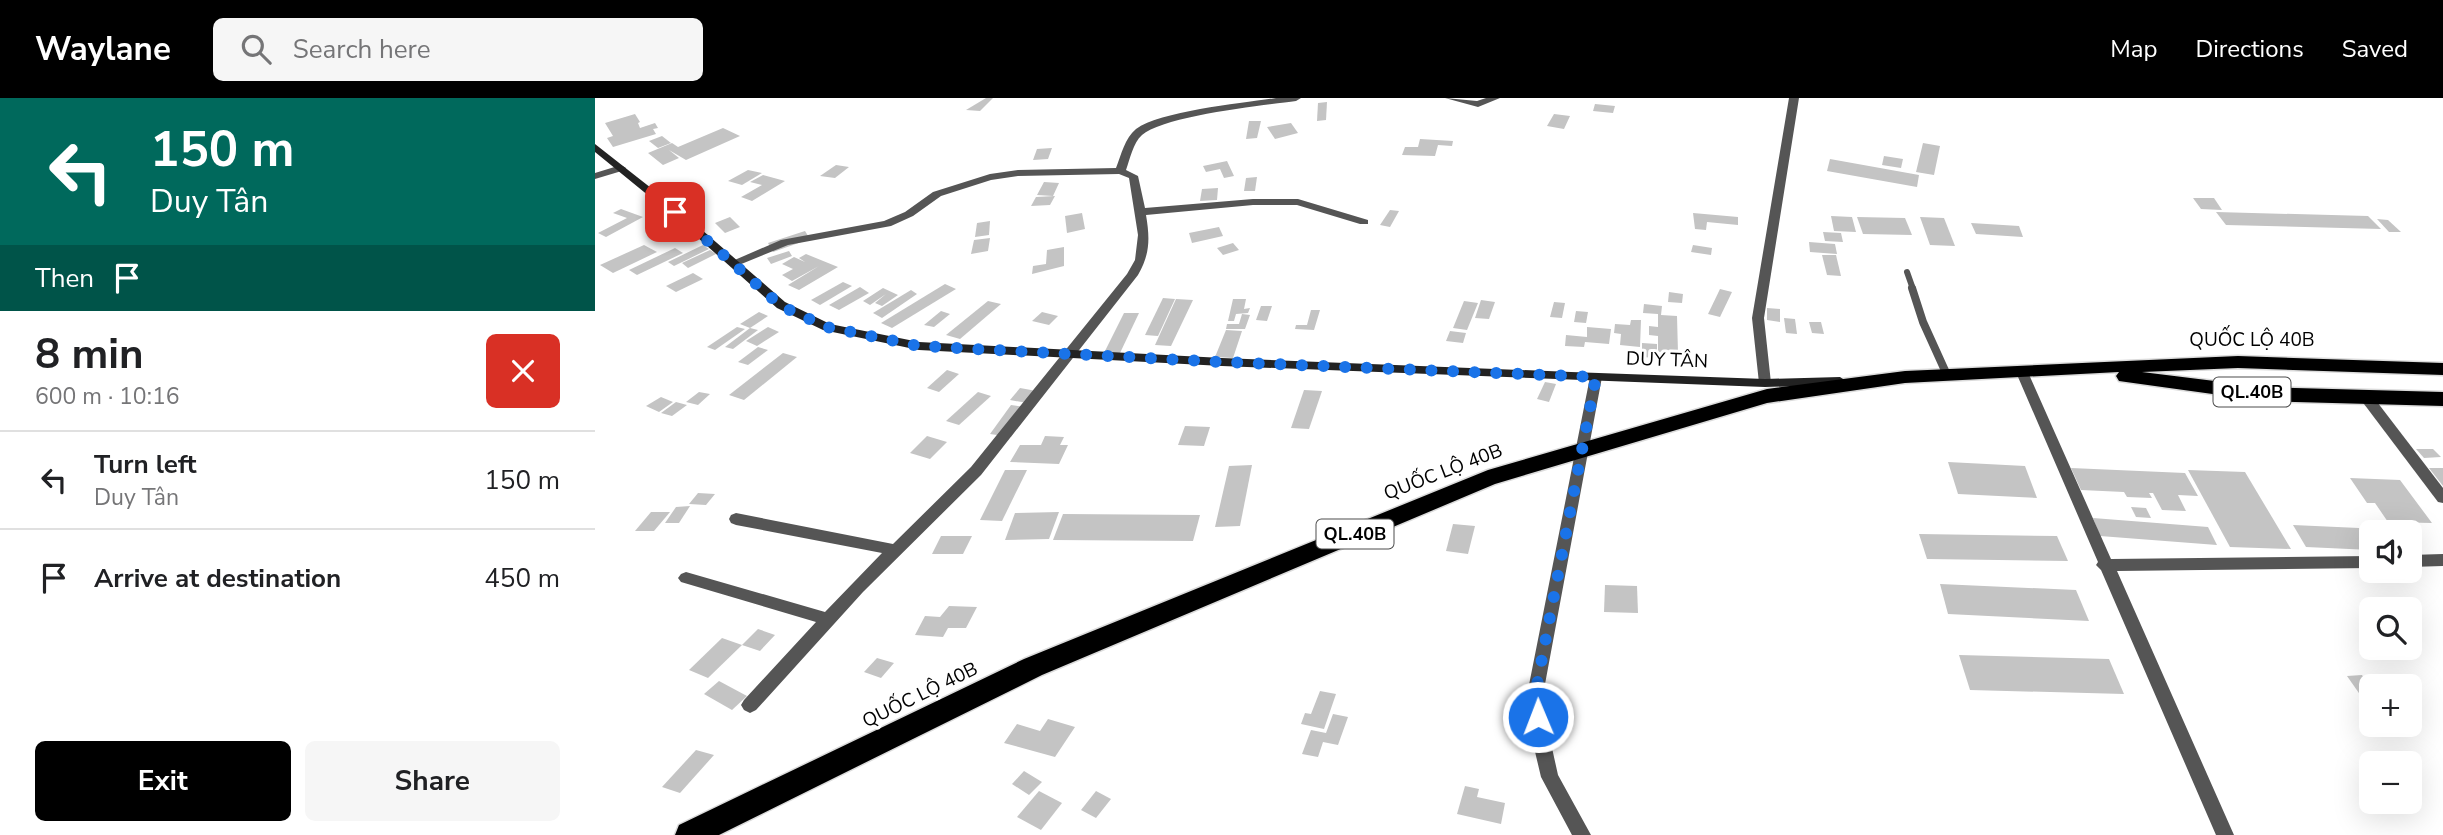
<!DOCTYPE html>
<html lang="en">
<head>
<meta charset="utf-8">
<style>
  body { margin:0; font-family:"Nunito Sans",sans-serif; background:#f6f6f6; color:#202124; height:100vh; display:flex; flex-direction:column; font-size:26px; white-space:nowrap }
  * { box-sizing:border-box; margin:0 }
  p { font-size:23px; color:#757577 }
  .icon { flex:none; width:38px; height:38px; fill:none; stroke:currentColor; stroke-width:2; stroke-linecap:round; stroke-linejoin:round }
  .map { position:relative; flex:1; overflow:hidden }
  .panel { display:flex; flex-direction:column; background:#fff; width:595px }
  .panel>* { flex:none }
  .guide { background:#00695c; color:#fff; overflow:hidden }
  .tools { position:absolute; left:1764px; top:422px; display:grid; gap:14px }
  .tools a { display:grid; place-items:center; width:63px; height:63px; border-radius:10px; background:#fff; box-shadow:0 7px 28px #0002; font-size:35px }
  .pin { position:absolute; display:grid; place-items:center; width:60px; height:60px; color:#fff; margin:-30px; border-radius:14px; box-shadow:0 4px 10px #0006 }
  .me { position:absolute; width:77px; margin:-38px; rotate:359deg; stroke-linejoin:round; filter:drop-shadow(0 0 5px #0008) }
  .turn { display:flex; align-items:center; gap:24px; height:147px; padding:0 35px; font-size:32px }
  .turn .icon { width:91px; height:91px; stroke-width:2.5 }
  .turn b { display:block; font-size:49px; line-height:60px }
  .then { display:flex; align-items:center; height:66px; padding:0 35px; background:#0003; gap:14px; font-size:26px }
  .round { display:grid; place-items:center; flex:none; width:74px; height:74px; border-radius:10px; background:#f6f6f6 }
  .headline { display:flex; align-items:center; justify-content:space-between; height:119px; padding:0 35px }
  h1 { font-size:42px; font-weight:700; line-height:52px }
  .primary-button { display:flex; gap:14px; margin-top:auto; padding:14px 35px }
  .primary-button a { flex:1; height:80px; border-radius:10px; background:#000; color:#fff; font-size:28px; font-weight:700; line-height:80px; text-align:center }
  .primary-button a+a { background:#f6f6f6; color:#202124 }
  ul { padding:0; list-style:none }
  li { display:flex; align-items:center; gap:21px; height:98px; padding:0 35px; border-top:2px solid #e0e0e0 }
  li div { flex:1 }
  li b { display:block; font-size:26px }
  li em { font-style:normal }
  header { display:flex; align-items:center; gap:42px; box-sizing:border-box; height:98px; padding:0 35px; background:#000; color:#fff }
  header strong { font-size:33px }
  nav { display:flex; gap:38px; margin-inline-start:auto; font-size:24px }
  .search { width:490px; height:63px; background:#f6f6f6; display:flex; align-items:center; gap:18px; box-sizing:border-box; padding:0 24px; border-radius:10px; color:#757577; font-size:26px }
  main { display:flex; flex:1; min-height:0 }
  .map>svg:first-child { display:block }
</style>
</head>
<body>
<header>
<strong>Waylane</strong>
<div class="search"><svg class="icon" aria-label="search" viewBox="0 0 24 24"><circle cx="10" cy="10" r="6"/><path d="M15 15l6 6"/></svg>Search here</div>
<nav><a>Map</a><a>Directions</a><a>Saved</a></nav>
</header>
<main>
<section class="panel">
<div class="guide">
<div class="turn"><svg class="icon" aria-label="left" viewBox="0 0 24 24"><path d="M17 20v-9H6M10 6l-5 5 5 5"/></svg><div><b>150 m</b>Duy Tân</div></div>
<div class="then">Then<svg class="icon" aria-label="arrive" viewBox="0 0 24 24"><path d="M6 21V4h12l-3 4 3 4H6"/></svg></div>
</div>
<div class="headline"><div><h1>8 min</h1><p>600 m · 10:16</p></div><a class="round" style="background:#d93025;color:#fff"><svg class="icon" aria-label="close" viewBox="0 0 24 24"><path d="M6 6l12 12M18 6L6 18"/></svg></a></div>
<ul>
<li><svg class="icon" aria-label="left" viewBox="0 0 24 24"><path d="M17 20v-9H6M10 6l-5 5 5 5"/></svg><div><b>Turn left</b><p>Duy Tân</p></div><em>150 m</em></li>
<li><svg class="icon" aria-label="arrive" viewBox="0 0 24 24"><path d="M6 21V4h12l-3 4 3 4H6"/></svg><div><b>Arrive at destination</b></div><em>450 m</em></li>
</ul>
<div class="primary-button"><a>Exit</a><a>Share</a></div>
</section>
<div class="map">
<svg width="1848" height="737" viewBox="0 0 1848 737">
  <rect width="100%" height="100%" fill="#fff"/>
  <g fill="#c4c4c4">
    <path d="M391 0H398L385 13 371 12Z"/>
    <path d="M732 4 731 22 722 23 723 5Z"/>
    <path d="M1000 6 1020 8 1018 15 998 13Z"/>
    <path d="M40 16 45 24 43 25 45 30 60 25 63 30 58 31 61 36 18 49 12 40 18 38 10 25Z"/>
    <path d="M959 16 975 18 969 31 952 28Z"/>
    <path d="M654 23H666L662 40 651 41Z"/>
    <path d="M696 25 703 35 680 41 672 29Z"/>
    <path d="M128 30 145 38 91 62 74 52 84 60 68 67 53 55 77 45 83 49Z"/>
    <path d="M67 38 76 45 63 50 54 43Z"/>
    <path d="M825 41 858 43 857 48 843 47 840 58 807 57 810 49H823Z"/>
    <path d="M1328 45 1345 48 1339 77 1321 74Z"/>
    <path d="M457 50 453 61 438 62 442 51Z"/>
    <path d="M1289 58 1308 61 1306 70 1287 67Z"/>
    <path d="M1235 61 1324 77 1322 89 1232 73Z"/>
    <path d="M632 63 639 78 629 80 625 71 611 74 608 68Z"/>
    <path d="M241 67 254 69 240 80 225 78Z"/>
    <path d="M153 72 167 75 147 87 133 83Z"/>
    <path d="M168 77 190 83 157 103 146 99 167 87 155 84Z"/>
    <path d="M662 79 660 93H649L651 80Z"/>
    <path d="M449 84 464 85 458 98 442 97Z"/>
    <path d="M91 88 107 95 88 105 72 97Z"/>
    <path d="M623 90 622 102 605 103 607 91Z"/>
    <path d="M460 98 455 107 436 108 441 99Z"/>
    <path d="M1598 100H1619L1627 112 1606 111Z"/>
    <path d="M26 111 48 119 11 139 3 135 32 120 18 115Z"/>
    <path d="M795 112 804 113 795 129 785 127Z"/>
    <path d="M1621 114 1773 118 1786 131 1631 127Z"/>
    <path d="M487 115 490 131 472 135 470 118Z"/>
    <path d="M1098 115 1143 119V127L1112 124 1111 132 1100 131Z"/>
    <path d="M1236 118 1257 119 1261 134 1239 133Z"/>
    <path d="M135 119 145 129 130 135 120 125Z"/>
    <path d="M1262 119 1310 120 1317 137 1268 136Z"/>
    <path d="M1325 119 1349 120 1360 148 1335 147Z"/>
    <path d="M1782 121 1793 122 1806 134H1794Z"/>
    <path d="M395 123 394 137 380 139 382 125Z"/>
    <path d="M1376 125 1424 128 1428 139 1381 136Z"/>
    <path d="M624 129 628 138 597 145 594 135Z"/>
    <path d="M210 133 215 141 178 154 173 145Z"/>
    <path d="M1228 134 1246 135 1248 144 1230 143Z"/>
    <path d="M395 140 393 153 376 156 379 142Z"/>
    <path d="M1214 144 1240 146 1242 156 1215 154Z"/>
    <path d="M638 145 644 152 628 157 622 150Z"/>
    <path d="M49 147 62 154 18 175 5 167Z"/>
    <path d="M108 147 114 151 79 168 73 164Z"/>
    <path d="M1098 147 1117 150 1116 157 1096 154Z"/>
    <path d="M469 149V168L437 176 438 168 451 166 452 152Z"/>
    <path d="M80 150 88 155 42 177 34 172Z"/>
    <path d="M115 152 121 156 93 170 87 165Z"/>
    <path d="M194 153 197 158 176 166 172 160Z"/>
    <path d="M211 156 243 169 204 192 193 187 224 168 197 183 187 177 198 171 187 166 199 159 210 164 204 160Z"/>
    <path d="M1227 157H1241L1246 178 1232 177Z"/>
    <path d="M98 175 108 181 81 194 71 188Z"/>
    <path d="M248 184 257 188 225 207 216 202Z"/>
    <path d="M350 186 361 191 297 230 286 225Z"/>
    <path d="M265 189 274 195 244 212 234 207Z"/>
    <path d="M288 190 303 197 287 208 280 205 291 196 275 207 268 203Z"/>
    <path d="M1125 191 1137 194 1125 219 1113 216Z"/>
    <path d="M316 192 322 196 287 220 278 215Z"/>
    <path d="M1074 194 1088 196 1087 205 1073 204Z"/>
    <path d="M568 200 580 201 563 238 550 237Z"/>
    <path d="M581 201 598 202 576 248 560 247Z"/>
    <path d="M638 201H651L649 211 655 210 653 215 641 216 639 223H633Z"/>
    <path d="M886 202 900 204 894 221 880 220Z"/>
    <path d="M393 203 406 206 365 241 351 237Z"/>
    <path d="M869 203 883 205 872 232 858 230Z"/>
    <path d="M959 204 970 205 967 220 955 219Z"/>
    <path d="M1049 206 1067 208 1066 217 1082 218 1083 255 1063 254V238L1054 237V228L1063 229V216L1048 215Z"/>
    <path d="M666 208H677L672 223 661 222Z"/>
    <path d="M1172 210 1185 211V224L1172 222Z"/>
    <path d="M716 212H725L719 232 700 231 701 227H712Z"/>
    <path d="M346 213 355 216 339 229 329 227Z"/>
    <path d="M981 213 993 214 991 225 979 224Z"/>
    <path d="M164 214 173 218 155 230 145 226Z"/>
    <path d="M447 214 463 218 454 227 437 223Z"/>
    <path d="M529 215H544L525 255H509Z"/>
    <path d="M647 216 655 217 650 231H631L632 226H644Z"/>
    <path d="M1189 220 1200 221 1202 236 1191 235Z"/>
    <path d="M1036 222H1046L1045 249 1025 247 1026 236 1019 235 1020 226 1035 227Z"/>
    <path d="M1214 224H1226L1229 236 1217 235Z"/>
    <path d="M142 229 150 231 120 252 112 249Z"/>
    <path d="M173 229 184 234 162 248 151 243Z"/>
    <path d="M992 229 1016 231 1014 246 990 244 989 249 970 248 971 237 992 239Z"/>
    <path d="M155 230 163 232 138 251 130 249Z"/>
    <path d="M631 232 647 233 638 260 620 259Z"/>
    <path d="M855 233 871 235 868 245 851 243Z"/>
    <path d="M1047 245 1062 246V260L1047 259Z"/>
    <path d="M163 249 173 252 153 267 143 264Z"/>
    <path d="M188 255 202 259 149 302 134 297Z"/>
    <path d="M352 272 364 276 344 294 332 290Z"/>
    <path d="M950 284 961 286 954 304 942 301Z"/>
    <path d="M425 290 447 294 438 306 415 302Z"/>
    <path d="M709 292 727 293 714 331 696 330Z"/>
    <path d="M104 294 115 296 103 307 91 304Z"/>
    <path d="M383 294 396 298 364 327 351 323Z"/>
    <path d="M66 299 78 304 64 314 51 308Z"/>
    <path d="M81 304 92 307 77 318 66 315Z"/>
    <path d="M416 307 437 310 416 339 395 336Z"/>
    <path d="M590 328 615 329 609 348 583 347Z"/>
    <path d="M332 338 352 344 335 361 315 355Z"/>
    <path d="M450 338 469 339 465 347H473L464 366 415 364 425 347H446Z"/>
    <path d="M1821 351H1838L1846 359 1829 360Z"/>
    <path d="M1353 364 1430 368 1442 400 1363 396Z"/>
    <path d="M657 367 645 428 620 429 634 368Z"/>
    <path d="M1476 370 1590 375 1603 398 1583 397 1591 413 1567 412 1558 395H1554L1557 400 1532 399 1529 394 1486 392Z"/>
    <path d="M1834 370H1848V388Z"/>
    <path d="M410 372H432L407 423 385 422Z"/>
    <path d="M1593 372 1650 374 1696 451 1635 449Z"/>
    <path d="M1755 380 1805 382 1837 425 1793 424 1780 405H1772Z"/>
    <path d="M103 395 120 396 111 407 94 406Z"/>
    <path d="M95 408 84 425H70L81 409Z"/>
    <path d="M1536 409 1551 410 1556 420 1541 419Z"/>
    <path d="M56 414H75L59 433H40Z"/>
    <path d="M464 414 454 441 410 442 420 415Z"/>
    <path d="M468 416 605 417 598 443 458 442Z"/>
    <path d="M1498 420 1613 429 1622 447 1505 438Z"/>
    <path d="M858 426 880 428 873 456 851 453Z"/>
    <path d="M1698 427 1764 430 1776 452 1711 449Z"/>
    <path d="M1324 436 1462 438 1473 463 1332 461Z"/>
    <path d="M346 438H377L368 456H337Z"/>
    <path d="M1345 486 1481 492 1494 523 1353 516Z"/>
    <path d="M1010 487 1042 488 1043 515 1009 514Z"/>
    <path d="M354 508 382 509 371 530H353L348 539 320 537 330 518 345 519Z"/>
    <path d="M163 531 180 537 165 553 147 547Z"/>
    <path d="M127 540 147 547 113 580 94 572Z"/>
    <path d="M1364 557 1514 561 1529 596 1375 592Z"/>
    <path d="M282 560 299 565 286 580 269 574Z"/>
    <path d="M1767 577 1776 592V598H1766L1752 578Z"/>
    <path d="M124 583 152 598 137 612 109 596Z"/>
    <path d="M725 593 741 596 729 631 706 626 710 615 716 616Z"/>
    <path d="M738 616 753 619 743 647 728 644 723 659 707 656 716 632 731 635Z"/>
    <path d="M453 621 480 629 460 659 409 645 422 626 445 633Z"/>
    <path d="M101 652 119 657 85 695 67 689Z"/>
    <path d="M429 673 447 684 434 697 417 686Z"/>
    <path d="M870 688 884 691 882 699 910 705 906 726 862 716Z"/>
    <path d="M444 693 467 705 446 732 422 719Z"/>
    <path d="M501 693 516 701 501 720 486 712Z"/>
  </g>
  <g fill="none" stroke-linecap="round" stroke-linejoin="round">
    <g stroke="#dbdbdb" stroke-width="3">
      <path id="highway" d="M1643 258 1848 265V277L1643 270 1547 274 1668 289 1848 294V308L1668 303 1531 284 1524 283 1521 278 1524 274 1310 285 1172 305 900 386 447 577 124 737H80L84 727 429 561 893 372 1172 291 1310 273Z"/>
    </g>
    <path stroke="#555" stroke-width="6" d="M1312 174 1318 191"/>
    <path stroke="#555" stroke-width="8" d="M1317 190 1328 224 1352 277"/>
    <g fill="#555" fill-rule="evenodd">
      <path d="M681 0H706L701 3C669 7 568 18 547 37 538 45 535 61 531 72L543 78 550 110 658 101H703L773 122V126H765L702 107H658L551 117C555 141 555 156 543 177L386 377 268 494 161 612 155 615 149 612 146 607 149 602 221 524 86 484 83 480 86 476 91 474 230 514 287 455 141 427 136 425 134 421 136 417 141 415 298 446 376 369 532 176 540 162 543 137 534 80 524 76 423 78 396 82 346 98 318 118 296 128 193 147 139 169 135 168V164L186 142 289 123 310 114 338 94 395 76 423 72 521 70C526 57 530 40 541 31 566 13 649 5 681 0Z"/>
      <path d="M850 0 882 3 891 0H905L883 9Z"/>
      <path d="M1194 0H1204L1169 220 1176 285 1170 289 1164 285 1157 220Z"/>
      <path d="M26 67 31 70 30 72 0 81V75Z"/>
      <path d="M1426 268 1432 272 1516 461 1776 458V470L1522 473 1639 737H1621L1506 472 1501 467 1503 464 1420 272Z"/>
      <path d="M1001 275 1007 279 948 597 955 641 963 677 996 737H977L946 679 937 641 932 597 995 279Z"/>
      <path d="M1771 295 1776 296 1848 390V405L1843 404 1766 302 1764 299Z"/>
      <path d="M1848 456V468L1815 469V457Z"/>
    </g>
    <path fill="#222" fill-rule="evenodd" d="M0 46 84 112 190 204 235 226 324 244 627 260 976 274 1170 281 1245 279 1251 283 1245 287 1170 289 627 268 324 252 228 232 182 210 76 116 0 54Z"/>
    <use href="#highway" fill="#000" fill-rule="evenodd"/>
  </g>
  <g fill="none" stroke-linecap="round" stroke-linejoin="round">
    <path stroke="#1a73e8" stroke-width="12" stroke-dasharray="0 21.6" d="M80 114 186 208 232 229 324 248 627 264 1001 279 940 597 943 619"/>
  </g>
  <g text-anchor="middle" dominant-baseline="central" stroke-width="6" stroke-linejoin="round" paint-order="stroke">
    <g fill="#fff" stroke="#4c4c4c" stroke-width="2">
      <rect x="1618.5" y="279.5" width="77" height="29" rx="5"/>
      <rect x="721.5" y="421.5" width="77" height="29" rx="5"/>
    </g>
    <g font-size="18" font-weight="bold" fill="#000">
      <text x="1657" y="294">QL.40B</text>
      <text x="760" y="436">QL.40B</text>
    </g>
    <g font-size="19" fill="#000" stroke="#fff">
      <text x="1657" y="242">QUỐC LỘ 40B</text>
      <text transform="translate(1072 262) rotate(2)">DUY TÂN</text>
      <text transform="translate(848 374) rotate(-21)">QUỐC LỘ 40B</text>
      <text transform="translate(325 597) rotate(-26)">QUỐC LỘ 40B</text>
    </g>
  </g>
</svg>
<div class="tools">
<a><svg class="icon" aria-label="sound" viewBox="0 0 24 24"><path d="M4 9h4l5-4v14l-5-4H4zM17 9q2 3 0 6"/></svg></a>
<a><svg class="icon" aria-label="search" viewBox="0 0 24 24"><circle cx="10" cy="10" r="6"/><path d="M15 15l6 6"/></svg></a>
<a>+</a>
<a>−</a>
</div>
<div class="pin" style="left:80px;top:114px;background:#d93025"><svg class="icon" aria-label="arrive" viewBox="0 0 24 24"><path d="M6 21V4h12l-3 4 3 4H6"/></svg></div>
<svg class="me" style="left:943px;top:619px" viewBox="-20 -20 40 40"><circle r="17" fill="#1a73e8" stroke="#fff" stroke-width="3"/><path d="M0-11L8 9 0 5-8 9z" fill="#fff"/></svg>
</div>
</main>
</body>
</html>
